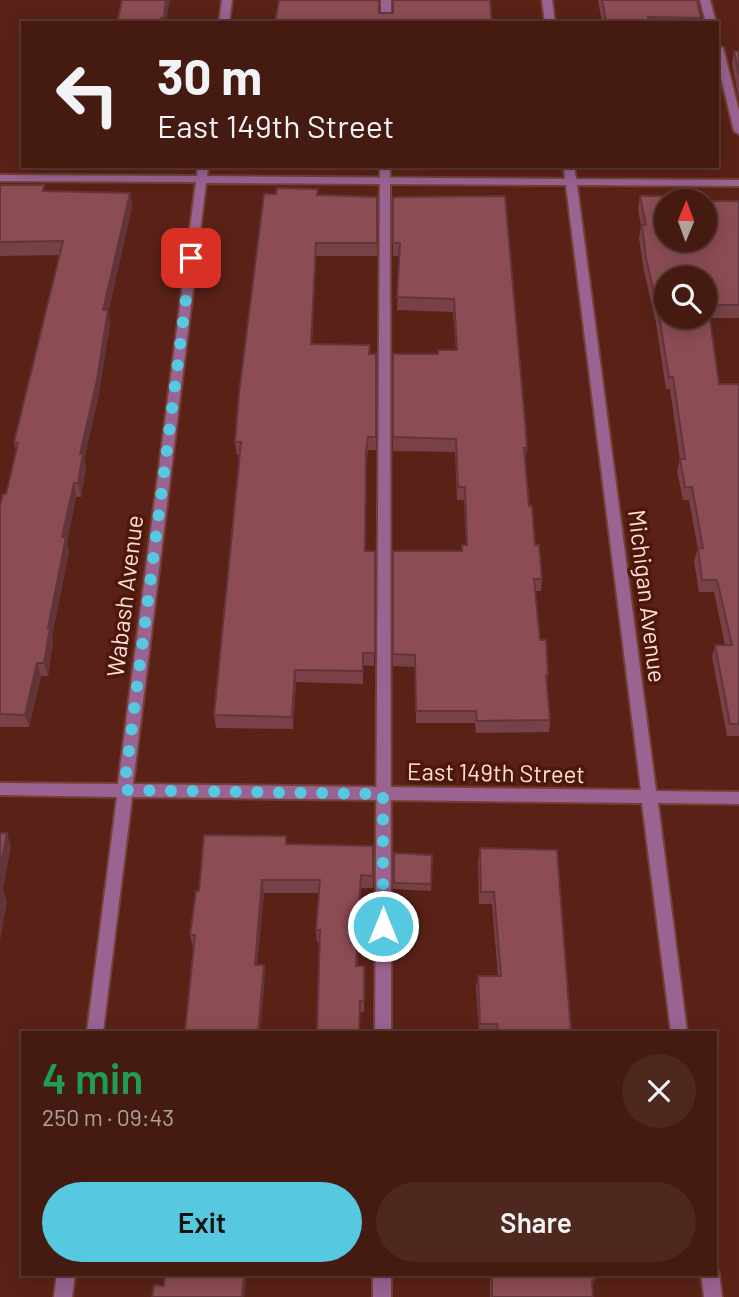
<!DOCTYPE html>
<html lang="en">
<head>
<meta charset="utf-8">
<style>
  body { margin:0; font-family:Barlow,sans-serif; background:#4e271f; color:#f1f3f6; height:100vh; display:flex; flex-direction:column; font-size:26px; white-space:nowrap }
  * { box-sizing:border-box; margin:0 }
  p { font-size:23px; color:#afa19f }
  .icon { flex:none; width:38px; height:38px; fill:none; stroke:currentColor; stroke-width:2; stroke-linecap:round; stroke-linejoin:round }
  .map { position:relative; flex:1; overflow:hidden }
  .details { position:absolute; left:21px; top:1031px; width:696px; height:245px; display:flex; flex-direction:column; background:#441a11; border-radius:0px; box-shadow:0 4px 18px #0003,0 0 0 2px #5c3831 }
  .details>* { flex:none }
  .banner { position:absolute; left:21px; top:21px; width:698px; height:147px; border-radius:0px; box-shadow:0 4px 18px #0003,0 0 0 2px #5c3831; background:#441a11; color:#f1f3f6; overflow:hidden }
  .needle { width:46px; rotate:1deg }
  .buttons { position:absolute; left:654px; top:189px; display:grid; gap:14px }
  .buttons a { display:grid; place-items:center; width:63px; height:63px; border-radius:50%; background:#441a11; box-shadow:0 4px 18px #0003,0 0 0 2px #5c3831; font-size:35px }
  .pin { position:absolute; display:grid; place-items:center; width:60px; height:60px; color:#fff; margin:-30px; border-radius:14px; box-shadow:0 4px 10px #0006 }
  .me { position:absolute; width:77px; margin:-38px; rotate:0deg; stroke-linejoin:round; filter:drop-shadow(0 0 5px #0008) }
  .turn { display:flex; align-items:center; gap:24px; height:147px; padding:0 21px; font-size:32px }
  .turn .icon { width:91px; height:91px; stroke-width:2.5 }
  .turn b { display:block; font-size:49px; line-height:60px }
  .round { display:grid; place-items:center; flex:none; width:74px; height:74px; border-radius:37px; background:#4e271f }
  .head { display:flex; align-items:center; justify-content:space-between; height:119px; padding:0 21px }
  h1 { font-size:42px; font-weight:600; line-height:52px; color:#1e9e55 }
  .button { display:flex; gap:14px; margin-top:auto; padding:14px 21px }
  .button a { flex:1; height:80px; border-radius:42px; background:#56c9e0; color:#111; font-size:28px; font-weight:600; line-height:80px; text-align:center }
  .button a+a { background:#4e271f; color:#f1f3f6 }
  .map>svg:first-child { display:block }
</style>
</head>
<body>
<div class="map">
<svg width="739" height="1297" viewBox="0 0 739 1297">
  <rect width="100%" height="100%" fill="#5a2217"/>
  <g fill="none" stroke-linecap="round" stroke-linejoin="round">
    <g stroke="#744036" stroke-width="4">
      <g id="service">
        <rect x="381" y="0" width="10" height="23"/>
        <path d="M700 0H710L716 23H706Z"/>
        <path d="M718 45 723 48 739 111V134L734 131 718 65Z"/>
        <path d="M380 166H390L391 1032H375Z"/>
        <rect x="373" y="1274" width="18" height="23"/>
      </g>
    </g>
    <g stroke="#744036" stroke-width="4">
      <g id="minor">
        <path d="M222 0H232L229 23H219Z"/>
        <path d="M542 0H552L555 23H545Z"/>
        <path d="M198 166H208L207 176 565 179 564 166H574L576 179 739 180V186L577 185 656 791 739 792V804L658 803 687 1032H671L642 803 132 797 103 1032H87L117 797 0 795V783L118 784 196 182 0 181V175L197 176ZM206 183 566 185 641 790 133 784Z"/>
        <path d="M716 1267 719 1274 722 1297H704L701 1274H716Z"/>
        <path d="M57 1274H75L72 1297H54Z"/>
      </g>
    </g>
    <use href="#service" fill="#9a6391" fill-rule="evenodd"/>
    <use href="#minor" fill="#9a6391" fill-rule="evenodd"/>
  </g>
  <g fill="#784148">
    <path d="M598 0H697L701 18 700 23H602Z"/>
    <path d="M734 51H739V100L732 64Z"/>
    <path d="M0 185 45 191 130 193 132 207 108 313 110 324 99 393 84 460 86 467 81 497H76L67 542 69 551 52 636 53 641 48 676H41L29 727H0V505L6 494 16 450 14 442 59 255 0 256Z"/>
    <path d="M318 189V195L377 197V256H316L312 344 370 354H376V450H368L366 464 365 551H375L374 666 363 665V684L296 682 293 729 216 728 214 715 239 455H237L235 442 276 194Z"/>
    <path d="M505 196 527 448 525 461 529 506 535 545 542 579 541 591H535L540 640 548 675 547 684 550 720 549 732 476 733 475 723H416L415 667 393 666V551H462V545H466L464 500H457L455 452 393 451V354H437L456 350 453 312 397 310 400 256H393V197Z"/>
    <path d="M640 196 686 201H739V318H710L719 384H739V736H727L712 657 715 645H725L714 592H699L694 561 698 549 689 500H683L677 471 680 459 670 389H666L656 323 644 271 639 238 641 226 638 209Z"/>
    <path d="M287 844 373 846V888H361L357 966H364V1012H360L317 1032 319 942H317L316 930 319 893H264L257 965 265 977 193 947 190 935 199 891Z"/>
    <path d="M480 848 571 1032H479L476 987 478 976H498L492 904H479L478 861Z"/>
    <path d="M394 853 432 855 431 891 393 889Z"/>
    <path d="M490 1274H595V1280L592 1287 593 1297H490Z"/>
  </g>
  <g fill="#62353b">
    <path d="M166 0H170L166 23H164V18Z"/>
    <path d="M130 193 132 207 108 313 110 324 99 393 84 460 86 467 81 497 78 483 80 454 103 310Z"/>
    <path d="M316 243V256L311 357V344Z"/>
    <path d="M74 483 76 497 67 542 69 551 52 636 53 641 48 676 44 663 48 628 62 537Z"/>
    <path d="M37 663 41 676 29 727 25 715Z"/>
    <path d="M295 670 296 682 293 729 292 717Z"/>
    <path d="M7 833 11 846 3 890 7 901 0 942V869Z"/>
    <path d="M361 875V888L357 977 356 966Z"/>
    <path d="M262 880 264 893 256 977 255 965Z"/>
    <path d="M264 965 265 977 260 1032H258Z"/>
    <path d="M244 1274H247L244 1297H242Z"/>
  </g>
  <g fill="#8c4c54" stroke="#62353b" stroke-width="2" fill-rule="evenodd">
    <path d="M122 0H166L164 18H161L160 23H117Z"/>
    <path d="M279 0H379V13H393V0H490L492 23H275Z"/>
    <path d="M602 0H697L701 18 648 17 649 23H609V21H606Z"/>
    <path d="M734 51H739V75Z"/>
    <path d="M0 185H44L43 191 130 193 103 310H108L97 380 80 454H83L78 483H74L62 537H66L48 628H50L44 663H37L25 715 0 714V505L3 494H6L18 443 14 442 63 241 0 242Z"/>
    <path d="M277 188 318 189 317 195 377 197V243H316L311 344 370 345 369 354H376V437H368L366 451 365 551H375V653H363V671L295 670 292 717 214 715 241 442H235L239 393 264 194H276Z"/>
    <path d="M505 196 525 421 527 448H524L529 506H532L535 545H539L542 579H534L540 640H546L548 675H546L550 720 477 721 476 711H416L415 655 393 654V551H462V545H467L465 487H458L456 439 393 437V354H438V350H457L454 299 397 297 400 243H393V197Z"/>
    <path d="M640 196H685L686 201H739V305H708L719 384H739V724H730L715 645H732L717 580H702L698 548H703L692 487H685L680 459H685L673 377H669L658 310 646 258 642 225H646ZM667 201H705V240H667ZM667 278H705V317H667Z"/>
    <path d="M0 833H7L0 869Z"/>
    <path d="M204 835 286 836V844L373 846V876L361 875 356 966H364V1001H360L359 1032H312H317L320 930H316L320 880H262L255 965H264L258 1032H185L195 935H190L196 891H199Z"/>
    <path d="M480 848 557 850 571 1032H498L497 1024H480L478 976H501L494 892H481Z"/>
    <path d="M394 853 432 855 431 884 394 883Z"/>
    <path d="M0 888H2L0 902Z"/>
    <path d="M165 1274H244L242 1297H152L154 1285 164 1286Z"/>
    <path d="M492 1274H595V1280H592L593 1297H492Z"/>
  </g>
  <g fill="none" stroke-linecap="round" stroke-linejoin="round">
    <path stroke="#56c9e0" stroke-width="12" stroke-dasharray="0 21.6" d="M191 258 124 790 383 794V926"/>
  </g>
  <g text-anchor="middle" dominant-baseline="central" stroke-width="7" stroke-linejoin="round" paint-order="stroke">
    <g font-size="24" fill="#fee0d9" stroke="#4e170c">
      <text transform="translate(124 596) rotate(-83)">Wabash Avenue</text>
      <text transform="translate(648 596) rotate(83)">Michigan Avenue</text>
      <text transform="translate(496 772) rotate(1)">East 149th Street</text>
    </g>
  </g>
</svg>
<div class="buttons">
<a><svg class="needle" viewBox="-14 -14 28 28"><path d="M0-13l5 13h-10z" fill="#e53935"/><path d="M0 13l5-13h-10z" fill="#afa19f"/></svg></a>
<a><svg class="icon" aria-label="search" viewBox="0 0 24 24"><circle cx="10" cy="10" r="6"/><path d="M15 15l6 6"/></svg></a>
</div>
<div class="pin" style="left:191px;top:258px;background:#d93025"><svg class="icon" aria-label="arrive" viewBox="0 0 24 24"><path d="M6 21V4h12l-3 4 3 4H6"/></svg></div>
<svg class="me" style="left:383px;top:926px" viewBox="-20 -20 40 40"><circle r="17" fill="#56c9e0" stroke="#fff" stroke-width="3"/><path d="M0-11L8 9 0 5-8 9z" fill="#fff"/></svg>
<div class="banner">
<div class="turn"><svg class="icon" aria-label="left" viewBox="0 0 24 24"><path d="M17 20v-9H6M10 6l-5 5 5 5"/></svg><div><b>30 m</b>East 149th Street</div></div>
</div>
<section class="details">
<div class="head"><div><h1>4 min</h1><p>250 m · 09:43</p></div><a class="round"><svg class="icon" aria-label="close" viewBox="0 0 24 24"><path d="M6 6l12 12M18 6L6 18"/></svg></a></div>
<div class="button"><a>Exit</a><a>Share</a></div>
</section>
</div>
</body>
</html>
